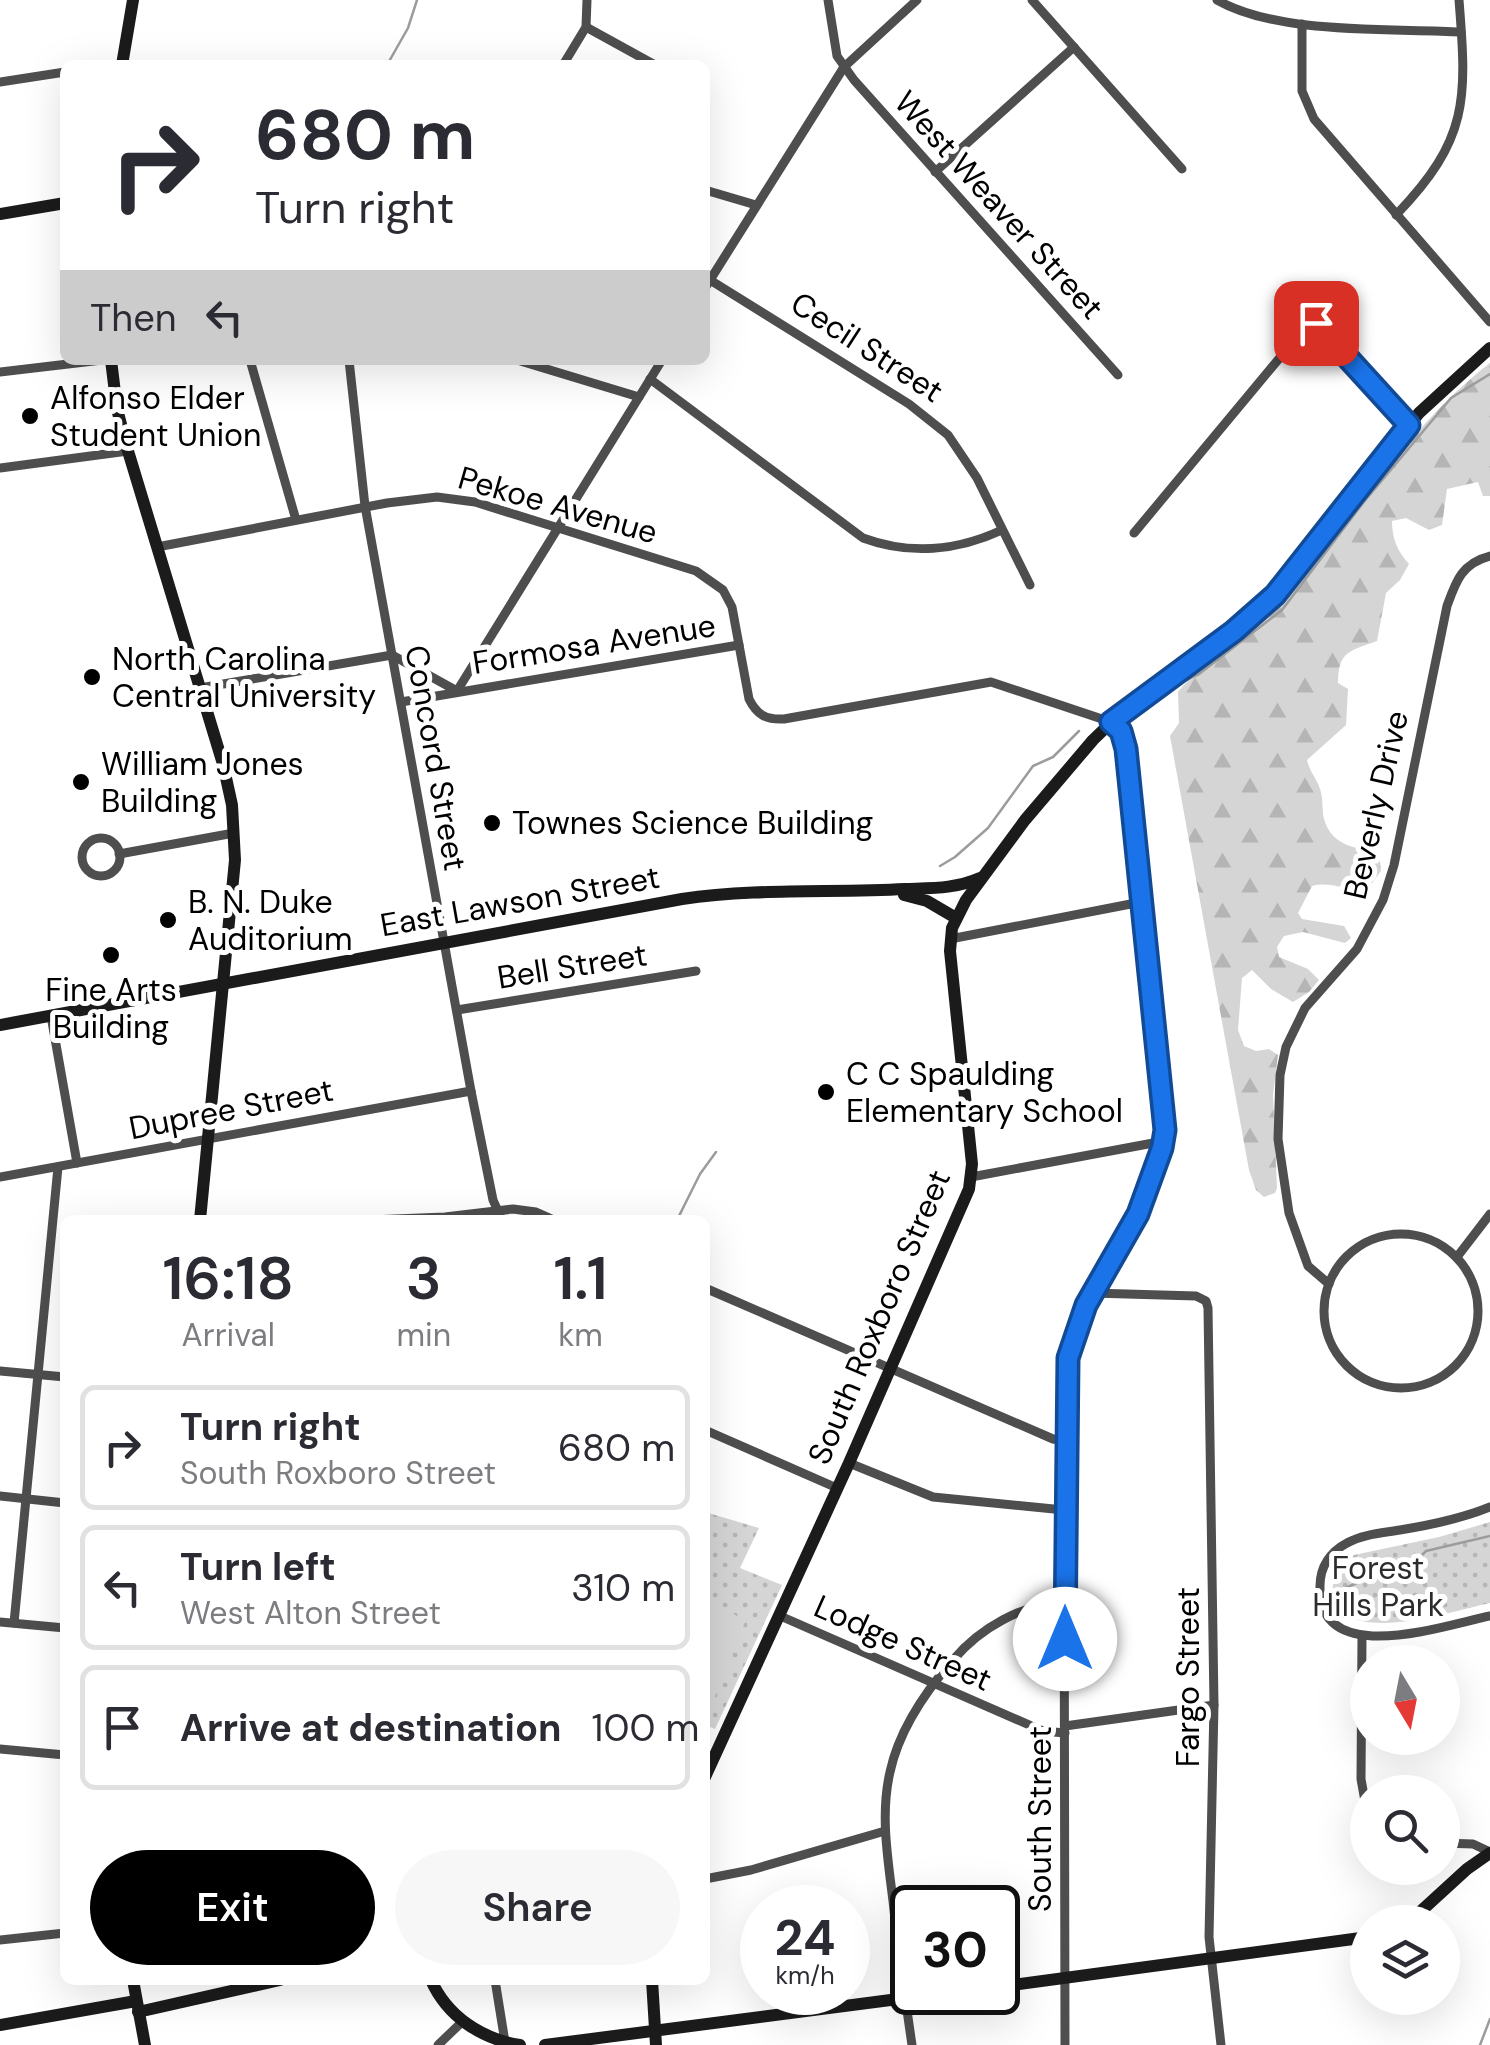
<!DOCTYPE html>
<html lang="en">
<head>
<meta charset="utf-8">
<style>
  body { margin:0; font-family:"DM Sans",sans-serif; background:#f7f7f7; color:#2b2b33; height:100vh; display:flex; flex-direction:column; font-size:38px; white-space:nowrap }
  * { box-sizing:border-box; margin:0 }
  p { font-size:32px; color:#7c7c81 }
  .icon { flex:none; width:55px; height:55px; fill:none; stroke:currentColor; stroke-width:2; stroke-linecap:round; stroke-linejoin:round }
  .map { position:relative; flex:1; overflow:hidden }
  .drawer { position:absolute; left:60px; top:1215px; width:650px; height:770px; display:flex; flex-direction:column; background:#fff; border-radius:15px; box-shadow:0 10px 40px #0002 }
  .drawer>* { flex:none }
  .hud { position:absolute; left:60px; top:60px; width:650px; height:305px; border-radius:15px; box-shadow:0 10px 40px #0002; background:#fff; color:#2b2b33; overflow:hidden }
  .needle { width:65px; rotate:170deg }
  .fabs { position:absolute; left:1350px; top:1645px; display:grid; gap:20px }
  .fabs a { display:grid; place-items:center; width:110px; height:110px; border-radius:50%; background:#fff; box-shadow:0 10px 40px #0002; font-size:50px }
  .speed { position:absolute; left:740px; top:1885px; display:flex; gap:20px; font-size:50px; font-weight:700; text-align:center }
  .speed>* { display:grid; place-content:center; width:130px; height:130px; border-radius:50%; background:#fff; box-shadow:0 10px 40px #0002; line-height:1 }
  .speed small { font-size:25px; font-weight:400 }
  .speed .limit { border:5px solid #111; border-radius:15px; background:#fff; color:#111 }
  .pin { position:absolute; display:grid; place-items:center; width:85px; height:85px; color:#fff; margin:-42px; border-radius:20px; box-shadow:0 5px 15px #0006 }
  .me { position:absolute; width:110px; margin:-55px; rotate:0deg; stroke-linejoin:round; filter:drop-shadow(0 0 8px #0008) }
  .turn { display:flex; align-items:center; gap:35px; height:210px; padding:0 30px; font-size:45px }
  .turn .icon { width:130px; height:130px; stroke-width:2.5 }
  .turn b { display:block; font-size:70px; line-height:85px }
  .then { display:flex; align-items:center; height:95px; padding:0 30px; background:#0003; gap:20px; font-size:38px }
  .eta { display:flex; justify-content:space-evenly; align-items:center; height:170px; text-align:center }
  .eta b { font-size:60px; font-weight:600; line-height:70px }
  .button { display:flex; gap:20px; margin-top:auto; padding:20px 30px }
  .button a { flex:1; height:115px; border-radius:60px; background:#000; color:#fff; font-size:40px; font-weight:600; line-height:115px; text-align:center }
  .button a+a { background:#f7f7f7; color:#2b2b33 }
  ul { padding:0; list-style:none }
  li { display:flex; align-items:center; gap:30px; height:125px; margin:0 20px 15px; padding:0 10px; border:5px solid #e1e1e2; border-radius:15px }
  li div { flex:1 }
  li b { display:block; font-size:38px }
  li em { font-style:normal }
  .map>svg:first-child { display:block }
</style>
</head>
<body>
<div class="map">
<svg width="1490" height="2045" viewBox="0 0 1490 2045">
  <defs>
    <pattern id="green-dots" width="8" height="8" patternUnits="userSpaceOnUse" patternTransform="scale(2.5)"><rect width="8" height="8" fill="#d5d5d5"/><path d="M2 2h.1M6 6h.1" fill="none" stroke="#b5b5b5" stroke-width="1.8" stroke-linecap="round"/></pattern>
    <pattern id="forest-firs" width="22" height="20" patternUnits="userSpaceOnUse" patternTransform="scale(2.5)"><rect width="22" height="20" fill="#d5d5d5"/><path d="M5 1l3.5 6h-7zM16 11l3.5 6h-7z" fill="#b5b5b5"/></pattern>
  </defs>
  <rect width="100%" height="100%" fill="#fff"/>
  <g fill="url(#green-dots)">
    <path d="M705 1512 759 1528 740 1568 782 1585 715 1729 705 1725Z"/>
    <path d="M1490 1522V1603C1455 1610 1342 1649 1333 1594 1331 1577 1340 1564 1354 1555L1439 1537Z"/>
  </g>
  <path fill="url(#forest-firs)" d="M1490 363V496H1483L1478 482 1447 489 1442 525 1429 530 1406 518 1392 521C1392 538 1397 551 1409 564L1400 580 1386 593 1377 641C1350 651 1338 651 1338 683L1348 689 1346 725 1307 760C1310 773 1317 779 1320 789 1324 800 1321 812 1325 822 1333 846 1358 849 1379 852L1381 871 1367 890C1347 891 1330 881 1312 886L1298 913 1302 919 1344 926 1351 938 1345 943 1303 932 1284 936 1277 947 1279 957 1308 969 1319 980 1309 992 1293 1002 1271 989 1252 970 1242 978 1238 1030 1244 1046 1256 1051 1269 1049 1278 1055 1273 1095 1277 1188 1275 1193 1264 1197 1256 1190 1249 1170 1170 736 1179 723 1178 692C1208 656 1253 637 1283 602 1352 523 1405 428 1490 363Z"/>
  <path fill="#d5d5d5" d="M705 1593 745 1622 714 1699 705 1701Z"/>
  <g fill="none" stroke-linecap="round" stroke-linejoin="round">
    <g stroke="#9c9c9c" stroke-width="2.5">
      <path d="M387 65 408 28 417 0"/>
      <path d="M1186 680 1199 674 1282 610 1363 503 1451 398 1490 374"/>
      <path d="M940 866 955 857 988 828 1033 766 1053 757 1079 731"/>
      <path d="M677 1220 700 1174 716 1152"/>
      <path d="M1337 1592 1380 1572 1411 1566 1426 1551 1490 1536"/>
      <path d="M1480 2045 1490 2019"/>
    </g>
    <g stroke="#4e4e4e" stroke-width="9">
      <path d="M828 0 837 56 854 80 1118 375"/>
      <path d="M1032 0 1182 169"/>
      <path d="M1217 0C1278 35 1390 28 1461 32"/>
      <path d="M1302 24V91L1314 119 1490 322"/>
      <path d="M586 27 655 65"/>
      <path d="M563 65 586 27 587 0"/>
      <path d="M0 82 65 72"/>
      <path d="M935 172 1074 47"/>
      <path d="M705 190 756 205"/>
      <path d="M1396 215C1469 139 1467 100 1459 0"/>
      <path d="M710 280 909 404 948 435 977 478 1030 585"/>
      <path d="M705 288 844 67 917 0"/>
      <path d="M250 360 296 520"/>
      <path d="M349 360 365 506 471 1091 493 1200 502 1220"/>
      <path d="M517 360 639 397"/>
      <path d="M0 372 102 360"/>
      <path d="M650 379 863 538C909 555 957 551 1002 530"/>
      <path d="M0 468 128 451"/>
      <path d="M1134 533 1307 325 1316 323 1409 425"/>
      <path d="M157 547 387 503 437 497 475 502 696 571 723 590 732 607 749 699C757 715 766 720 784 719L991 682 1111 722 1121 731 1126 749 1165 1130 1163 1148 1137 1214 1085 1305 1068 1357 1064 1510 1065 2045"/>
      <path d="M200 688 392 655 457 691"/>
      <path d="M457 691 662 360"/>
      <path d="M401 702 739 645"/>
      <circle cx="101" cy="857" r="19"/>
      <path d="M119 854 234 833"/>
      <path d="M950 939 1141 902"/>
      <path d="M457 1010 696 971"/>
      <path d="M51 1016 77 1163"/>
      <path d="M0 1177 471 1091"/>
      <path d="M971 1177 1164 1141"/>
      <path d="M370 1220 445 1217 513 1209 536 1212 554 1220"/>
      <circle cx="1401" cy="1311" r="77"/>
      <path d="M1457 1257 1490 1214"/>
      <path d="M1329 1284 1308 1266 1289 1213 1278 1139 1280 1075 1286 1047 1305 1008 1357 949 1383 900 1394 865 1447 606C1456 581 1462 563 1490 556"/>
      <path d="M705 1288 1053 1439 1065 1441"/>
      <path d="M1092 1293 1196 1296 1206 1301 1208 1308 1214 1705 1209 1937 1221 2045"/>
      <path d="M0 1371 65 1377"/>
      <path d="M705 1430 837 1488"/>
      <path d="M849 1463 933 1497 1064 1510"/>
      <path d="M0 1496 65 1503"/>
      <path d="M1490 1507C1461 1519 1431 1525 1400 1530 1383 1533 1363 1534 1347 1543 1330 1552 1320 1567 1320 1586 1318 1670 1445 1625 1490 1616"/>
      <path d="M778 1615 1043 1731 1065 1733"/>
      <path d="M0 1622 65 1628"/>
      <path d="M14 1623 58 1167"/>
      <path d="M1362 1637 1361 1779 1368 1818"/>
      <path d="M1065 1726 1214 1705"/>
      <path d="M0 1749 65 1755"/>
      <path d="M1442 1843 1473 1844 1490 1852"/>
      <path d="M705 1879 751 1870 885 1831"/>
      <path d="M0 1940 65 1933"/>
      <path d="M495 1980 505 2042"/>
      <path d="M438 2045 463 2021"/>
      <path d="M912 2045C905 1997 898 1949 893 1901 888 1859 880 1815 890 1772 899 1730 925 1692 953 1660 980 1628 1022 1604 1065 1602"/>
    </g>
    <g stroke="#1b1b1b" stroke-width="12">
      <path d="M122 65 133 0"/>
      <path d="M0 214 65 203"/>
      <path d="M111 360 117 409 128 451 223 764 232 805 235 860 200 1220"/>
      <path d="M904 895 927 901 956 918"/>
      <path d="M0 1025 682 899C756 888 831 893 905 889 932 888 955 889 980 878"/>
      <path d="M705 1777 849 1463 969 1189 972 1164 950 951 952 928 966 900 1025 820 1093 740 1123 711 1235 631 1275 595 1419 413 1490 348"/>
      <path d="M1409 1922 1467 1869 1490 1853"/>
      <path d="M133 1980 145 2045"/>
      <path d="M431 1980C447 2016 481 2039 520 2045"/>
      <path d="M652 1980 656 2045"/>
      <path d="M998 1987 1368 1937"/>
      <path d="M138 2012 280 1980"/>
      <path d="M0 2025 136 2001"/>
      <path d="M545 2045 952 1992"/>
    </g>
  </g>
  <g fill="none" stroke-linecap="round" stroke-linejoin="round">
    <g stroke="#114b97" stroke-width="25">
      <path id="route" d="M1065 1639 1068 1358 1086 1305 1138 1214 1162 1148 1165 1130 1126 749 1121 731 1111 722 1234 631 1275 595 1409 425 1316 323"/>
    </g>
    <use href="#route" stroke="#1a73e8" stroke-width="18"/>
  </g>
  <g fill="#000" stroke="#fff" stroke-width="4">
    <circle cx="30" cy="416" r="10"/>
    <circle cx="92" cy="677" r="10"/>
    <circle cx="81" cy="782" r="10"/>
    <circle cx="492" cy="823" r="10"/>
    <circle cx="168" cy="920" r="10"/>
    <circle cx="111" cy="955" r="10"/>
    <circle cx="826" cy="1092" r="10"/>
  </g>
  <g text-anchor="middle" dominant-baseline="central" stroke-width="10" stroke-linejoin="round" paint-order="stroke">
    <g font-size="32" fill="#000" stroke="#fff">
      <text transform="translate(999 205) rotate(48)">West Weaver Street</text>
      <text transform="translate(867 347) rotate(33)">Cecil Street</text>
      <text transform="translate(558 505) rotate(16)">Pekoe Avenue</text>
      <text transform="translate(594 644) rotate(-9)">Formosa Avenue</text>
      <text transform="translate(436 758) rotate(80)">Concord Street</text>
      <text transform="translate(1376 805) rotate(-77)">Beverly Drive</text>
      <text transform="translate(520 901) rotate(-10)">East Lawson Street</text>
      <text transform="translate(572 966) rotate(-9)">Bell Street</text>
      <text transform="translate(231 1109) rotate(-11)">Dupree Street</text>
      <text transform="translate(879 1317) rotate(-67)">South Roxboro Street</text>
      <text transform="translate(903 1643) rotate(24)">Lodge Street</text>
      <text transform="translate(1188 1677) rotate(-90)">Fargo Street</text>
      <text transform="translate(1040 1819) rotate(-90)">South Street</text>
    </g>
    <g font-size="32" fill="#000" stroke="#fff" text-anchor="start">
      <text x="50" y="398">Alfonso Elder<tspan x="50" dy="37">Student Union</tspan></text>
      <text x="112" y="659">North Carolina<tspan x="112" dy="37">Central University</tspan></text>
      <text x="101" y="764">William Jones<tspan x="101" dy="37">Building</tspan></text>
      <text x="512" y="823">Townes Science Building</text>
      <text x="188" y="902">B. N. Duke<tspan x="188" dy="37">Auditorium</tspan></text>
      <text x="111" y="990" text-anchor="middle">Fine Arts<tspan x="111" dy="37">Building</tspan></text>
      <text x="846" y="1074">C C Spaulding<tspan x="846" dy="37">Elementary School</tspan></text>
    </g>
    <g font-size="32" fill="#2c2c2c" stroke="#fff">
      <text x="1378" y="1568">Forest<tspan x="1378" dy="37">Hills Park</tspan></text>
    </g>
  </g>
</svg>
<div class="fabs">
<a><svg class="needle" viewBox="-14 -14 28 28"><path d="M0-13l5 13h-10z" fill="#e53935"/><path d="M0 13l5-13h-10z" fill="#7c7c81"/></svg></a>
<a><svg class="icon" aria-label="search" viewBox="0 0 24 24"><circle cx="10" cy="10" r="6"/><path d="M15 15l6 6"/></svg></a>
<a><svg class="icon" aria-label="layers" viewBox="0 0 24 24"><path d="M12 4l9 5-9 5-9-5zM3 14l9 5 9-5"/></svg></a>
</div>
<div class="speed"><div>24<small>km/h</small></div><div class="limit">30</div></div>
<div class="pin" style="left:1316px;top:323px;background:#d93025"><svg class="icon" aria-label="arrive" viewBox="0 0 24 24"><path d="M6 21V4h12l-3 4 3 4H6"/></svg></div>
<svg class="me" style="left:1065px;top:1639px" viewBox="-20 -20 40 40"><circle r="19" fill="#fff"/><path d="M0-13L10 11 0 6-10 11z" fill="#1a73e8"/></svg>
<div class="hud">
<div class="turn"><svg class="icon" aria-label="right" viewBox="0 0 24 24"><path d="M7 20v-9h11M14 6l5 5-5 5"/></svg><div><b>680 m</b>Turn right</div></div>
<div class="then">Then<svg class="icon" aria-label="left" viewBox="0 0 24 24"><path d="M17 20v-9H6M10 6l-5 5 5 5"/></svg></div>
</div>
<section class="drawer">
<div class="eta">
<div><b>16:18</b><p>Arrival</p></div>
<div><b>3</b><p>min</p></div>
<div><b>1.1</b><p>km</p></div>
</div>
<ul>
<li><svg class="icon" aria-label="right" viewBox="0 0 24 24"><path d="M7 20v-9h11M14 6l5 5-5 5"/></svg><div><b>Turn right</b><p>South Roxboro Street</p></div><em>680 m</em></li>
<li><svg class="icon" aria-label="left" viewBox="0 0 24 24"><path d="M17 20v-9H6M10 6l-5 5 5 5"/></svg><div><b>Turn left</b><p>West Alton Street</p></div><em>310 m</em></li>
<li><svg class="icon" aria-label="arrive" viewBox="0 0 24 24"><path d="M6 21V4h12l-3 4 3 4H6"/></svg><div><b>Arrive at destination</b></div><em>100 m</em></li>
</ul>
<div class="button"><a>Exit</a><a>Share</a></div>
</section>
</div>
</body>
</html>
